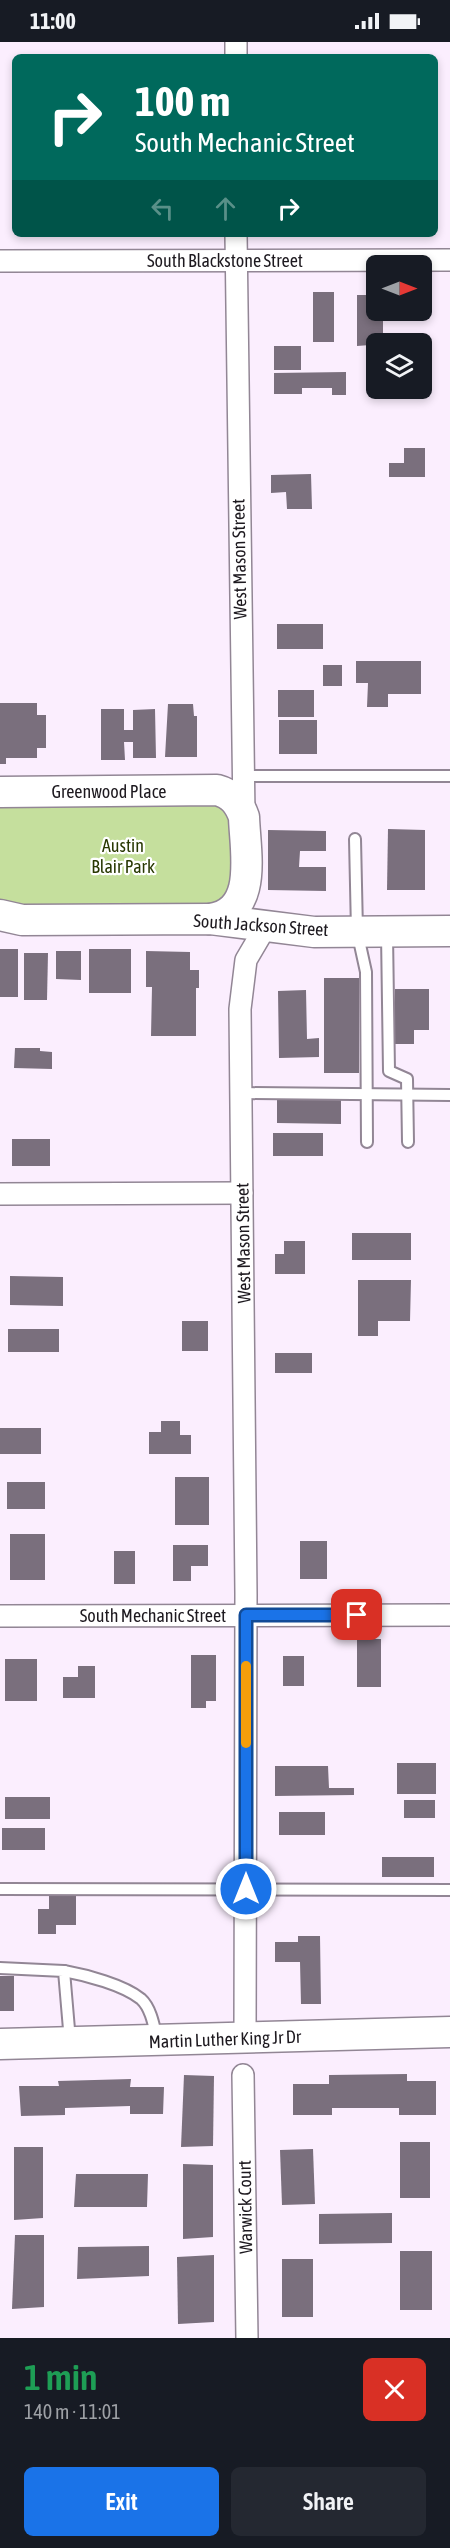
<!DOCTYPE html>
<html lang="en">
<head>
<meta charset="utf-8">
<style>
  body { margin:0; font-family:"Asap Condensed",sans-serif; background:#242831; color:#f1f3f6; height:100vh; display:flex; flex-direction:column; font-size:22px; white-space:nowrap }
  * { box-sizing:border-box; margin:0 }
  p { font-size:20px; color:#9ea1a6 }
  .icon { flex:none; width:33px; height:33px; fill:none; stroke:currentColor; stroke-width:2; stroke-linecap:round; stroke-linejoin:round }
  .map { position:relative; height:2296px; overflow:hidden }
  .side { display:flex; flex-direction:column; background:#171b24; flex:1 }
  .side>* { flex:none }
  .top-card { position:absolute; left:12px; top:12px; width:426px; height:183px; border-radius:9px; box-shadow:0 3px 9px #0003; background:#00695c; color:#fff; overflow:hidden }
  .needle { width:39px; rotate:90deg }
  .tools { position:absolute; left:366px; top:213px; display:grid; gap:12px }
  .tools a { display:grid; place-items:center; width:66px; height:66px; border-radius:9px; background:#171b24; box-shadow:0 3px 9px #0003; font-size:30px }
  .pin { position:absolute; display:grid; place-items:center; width:51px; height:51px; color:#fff; margin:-26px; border-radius:12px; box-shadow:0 3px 9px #0006 }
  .me { position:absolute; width:66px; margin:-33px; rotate:0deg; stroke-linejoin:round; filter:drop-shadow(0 0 4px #0008) }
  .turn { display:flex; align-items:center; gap:21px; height:126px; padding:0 24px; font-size:27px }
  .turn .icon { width:78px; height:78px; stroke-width:2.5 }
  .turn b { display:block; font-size:42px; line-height:51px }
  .lanes { display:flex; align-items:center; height:57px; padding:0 24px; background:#0003; justify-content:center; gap:30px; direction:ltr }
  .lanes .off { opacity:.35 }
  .round { display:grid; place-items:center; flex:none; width:63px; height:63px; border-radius:9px; background:#242831 }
  .headline { display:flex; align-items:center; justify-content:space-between; height:102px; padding:0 24px }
  h1 { font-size:36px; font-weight:600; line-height:45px; color:#1e9e55 }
  .button { display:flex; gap:12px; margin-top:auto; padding:12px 24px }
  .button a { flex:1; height:69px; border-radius:9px; background:#1a73e8; color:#fff; font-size:24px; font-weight:600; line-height:69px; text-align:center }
  .button a+a { background:#242831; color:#f1f3f6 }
  .status { display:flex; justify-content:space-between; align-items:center; height:42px; padding:0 30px; background:#171b24; direction:ltr }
  .status svg { height:16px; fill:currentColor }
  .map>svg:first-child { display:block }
</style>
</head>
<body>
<div class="status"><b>11:00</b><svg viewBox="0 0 49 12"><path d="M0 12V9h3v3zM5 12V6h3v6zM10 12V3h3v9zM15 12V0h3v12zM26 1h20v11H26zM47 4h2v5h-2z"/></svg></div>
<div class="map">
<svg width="450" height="2296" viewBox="0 0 450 2296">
  <rect width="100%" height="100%" fill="#fbeefe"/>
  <path fill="#c5df9d" d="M0 750 231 754 235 865 0 873Z"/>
  <g fill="#7a6f7d">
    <rect x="313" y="250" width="21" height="50"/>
    <path d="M357 253H376V268H383V302L357 304Z"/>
    <rect x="274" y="304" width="27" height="24"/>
    <rect x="422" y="304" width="3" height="22"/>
    <path d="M346 330V353H332V346H302V352H274V331Z"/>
    <path d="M404 406H425V435H389V421H404Z"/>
    <path d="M311 432 312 467H287L286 450 271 451V433Z"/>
    <rect x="277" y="582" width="46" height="25"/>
    <path d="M356 619H421V652H388V665H367L368 641H356Z"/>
    <rect x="323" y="623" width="19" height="21"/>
    <rect x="278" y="648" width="36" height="27"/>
    <path d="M0 661H37V673H46V706H37V716H6V722H0Z"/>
    <path d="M168 662H193L194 674H197V715H165Z"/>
    <path d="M101 667H124V688H133V668L155 667 156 716H133V700H124L125 718H101Z"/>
    <rect x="279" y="678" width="38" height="34"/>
    <path d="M388 787 425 788V848H387Z"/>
    <path d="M268 788 326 789V809H300L299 825H326V849L268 848Z"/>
    <rect x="0" y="907" width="18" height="48"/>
    <rect x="89" y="907" width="42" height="44"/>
    <path d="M56 909H81V938L56 937Z"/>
    <path d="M146 909 190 910V928H199V946H196V994H151L152 945H146Z"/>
    <path d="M24 911H48L47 958H24Z"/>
    <rect x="324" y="936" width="35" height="95"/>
    <path d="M395 947H429V988H414V1002H395Z"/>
    <path d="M306 948 307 997 319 996V1015L279 1016 278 949Z"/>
    <path d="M15 1006H40V1009L52 1010V1027L14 1026Z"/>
    <path d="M277 1057 341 1058V1082L277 1081Z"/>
    <rect x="273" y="1091" width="50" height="23"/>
    <rect x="12" y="1097" width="38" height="27"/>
    <rect x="352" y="1191" width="59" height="27"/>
    <path d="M284 1199H305V1232H275V1212H284Z"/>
    <path d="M10 1234 63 1235V1264L10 1263Z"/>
    <path d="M358 1238H411L410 1279H378V1294H358Z"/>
    <rect x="182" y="1279" width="26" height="30"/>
    <rect x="8" y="1287" width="51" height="23"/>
    <rect x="275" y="1311" width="37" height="20"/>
    <path d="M161 1379H180V1393H191V1412H149V1390H161Z"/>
    <rect x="0" y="1386" width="41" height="26"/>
    <rect x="175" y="1435" width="34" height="48"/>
    <rect x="7" y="1440" width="38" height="27"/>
    <rect x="10" y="1492" width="35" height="46"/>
    <rect x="300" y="1499" width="27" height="38"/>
    <path d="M173 1503H208V1524H191V1539H173Z"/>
    <rect x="114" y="1509" width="21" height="33"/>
    <rect x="357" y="1597" width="24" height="48"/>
    <path d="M191 1613H216V1659H206V1666H191Z"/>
    <rect x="283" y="1614" width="21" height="30"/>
    <rect x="5" y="1617" width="32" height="42"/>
    <path d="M78 1624H95V1656H63V1635H78Z"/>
    <rect x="397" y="1721" width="39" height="31"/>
    <path d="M275 1724H328L329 1746H354V1753L275 1754Z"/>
    <rect x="5" y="1755" width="45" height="22"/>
    <rect x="404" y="1758" width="31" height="18"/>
    <rect x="279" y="1770" width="46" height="23"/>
    <rect x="2" y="1786" width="43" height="22"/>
    <rect x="382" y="1815" width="52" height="20"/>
    <path d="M49 1852H76V1883H56V1892H38V1867H49Z"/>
    <path d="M298 1894H320L321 1962H301L300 1920H275V1900H298Z"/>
    <rect x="0" y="1934" width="14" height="35"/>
    <path d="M407 2032V2039H436V2073H399V2066H332V2073H293V2042H329V2033Z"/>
    <path d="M184 2033 214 2034 213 2104 181 2105Z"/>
    <path d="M131 2037 130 2045H164L163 2072H130V2064L65 2066V2073L21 2074 19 2044H59L58 2039Z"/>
    <rect x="400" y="2100" width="30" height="56"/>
    <path d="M14 2105H43V2176L14 2178Z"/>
    <path d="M313 2107 315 2162 282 2163 280 2108Z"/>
    <path d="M183 2122 213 2123V2195L183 2197Z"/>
    <path d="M76 2132H148L147 2165H74Z"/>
    <path d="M392 2171V2201L319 2202V2172Z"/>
    <path d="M15 2193H44V2265L12 2267Z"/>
    <path d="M149 2204V2234L77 2237 78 2205Z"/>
    <rect x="400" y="2209" width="32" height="59"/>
    <path d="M214 2213V2280L178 2282 177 2215Z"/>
    <rect x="282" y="2217" width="31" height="58"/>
  </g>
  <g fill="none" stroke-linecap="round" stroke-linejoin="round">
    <g stroke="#928695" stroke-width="14">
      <g id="lane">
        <path d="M242 734H450"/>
        <path d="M355 797 357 889 366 930 367 1100"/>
        <path d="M387 892 389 1029 407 1037 408 1100"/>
        <path d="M241 1051 450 1053"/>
        <path d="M0 1847 450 1848"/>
        <path d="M0 1926 64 1929 70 1999"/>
        <path d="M64 1929C86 1933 124 1943 141 1957 151 1966 154 1984 157 1997"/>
      </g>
    </g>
    <g stroke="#928695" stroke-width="24">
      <g id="street">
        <path d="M236 0V15"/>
        <path d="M236 192 244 773"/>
        <path d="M0 219 450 218"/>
        <path d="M0 1152 242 1151"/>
        <path d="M0 1574 450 1573"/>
        <path d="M245 1996 246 1552 240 967 246 918 266 884"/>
        <path d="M243 2033 247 2296"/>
      </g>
    </g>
    <g stroke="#928695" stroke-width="33">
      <g id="secondary">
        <path d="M0 750 217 748C232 752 239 761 244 775 245 810 259 870 210 877"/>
        <path d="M0 873 22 878 210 877 314 890 450 889"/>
        <path d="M0 2002 450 1990"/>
      </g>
    </g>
    <use href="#lane" stroke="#fff" stroke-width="10"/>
    <use href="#street" stroke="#fff" stroke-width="21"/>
    <use href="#secondary" stroke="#fff" stroke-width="30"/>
  </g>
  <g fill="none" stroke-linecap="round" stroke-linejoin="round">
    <g stroke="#114b97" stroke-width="15">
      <path id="route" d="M246 1847V1573H357"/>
    </g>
    <use href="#route" stroke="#1a73e8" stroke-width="10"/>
    <path stroke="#f59e0b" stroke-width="10" d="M246 1624V1701"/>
  </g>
  <g text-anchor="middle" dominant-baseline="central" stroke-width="4.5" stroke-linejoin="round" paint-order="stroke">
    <g font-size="18" fill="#1d191f" stroke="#fff">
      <text x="225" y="218">South Blackstone Street</text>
      <text transform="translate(239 517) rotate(-91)">West Mason Street</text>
      <text x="109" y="749">Greenwood Place</text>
      <text transform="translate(261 883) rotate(4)">South Jackson Street</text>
      <text transform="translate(243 1201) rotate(-91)">West Mason Street</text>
      <text x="153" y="1573">South Mechanic Street</text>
      <text transform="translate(225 1997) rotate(-2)">Martin Luther King Jr Dr</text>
      <text transform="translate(245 2165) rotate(-91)">Warwick Court</text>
    </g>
    <g font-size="18" fill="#283802" stroke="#fff">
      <text x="123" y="803">Austin<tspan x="123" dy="21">Blair Park</tspan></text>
    </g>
  </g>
</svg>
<div class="tools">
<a><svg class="needle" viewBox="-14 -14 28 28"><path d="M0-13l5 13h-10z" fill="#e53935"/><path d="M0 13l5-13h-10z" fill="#9ea1a6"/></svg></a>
<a><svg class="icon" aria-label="layers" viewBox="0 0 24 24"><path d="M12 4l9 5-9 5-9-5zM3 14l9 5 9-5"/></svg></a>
</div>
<div class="pin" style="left:357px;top:1573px;background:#d93025"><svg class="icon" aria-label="arrive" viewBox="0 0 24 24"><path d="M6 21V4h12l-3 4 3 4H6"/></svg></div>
<svg class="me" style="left:246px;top:1847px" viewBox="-20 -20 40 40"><circle r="17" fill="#1a73e8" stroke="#fff" stroke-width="3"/><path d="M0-11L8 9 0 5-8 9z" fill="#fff"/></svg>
<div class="top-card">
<div class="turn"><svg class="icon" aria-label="right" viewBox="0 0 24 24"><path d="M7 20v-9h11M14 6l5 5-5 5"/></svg><div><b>100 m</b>South Mechanic Street</div></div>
<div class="lanes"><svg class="icon off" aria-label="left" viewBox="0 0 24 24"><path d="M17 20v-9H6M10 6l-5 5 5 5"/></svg><svg class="icon off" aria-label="ahead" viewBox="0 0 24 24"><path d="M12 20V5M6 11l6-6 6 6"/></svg><svg class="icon" aria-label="right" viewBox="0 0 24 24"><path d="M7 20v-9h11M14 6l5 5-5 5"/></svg></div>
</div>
</div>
<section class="side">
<div class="headline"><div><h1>1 min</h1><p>140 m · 11:01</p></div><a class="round" style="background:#d93025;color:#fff"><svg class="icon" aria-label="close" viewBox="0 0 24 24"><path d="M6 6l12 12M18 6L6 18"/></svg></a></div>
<div class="button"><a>Exit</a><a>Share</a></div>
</section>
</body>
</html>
